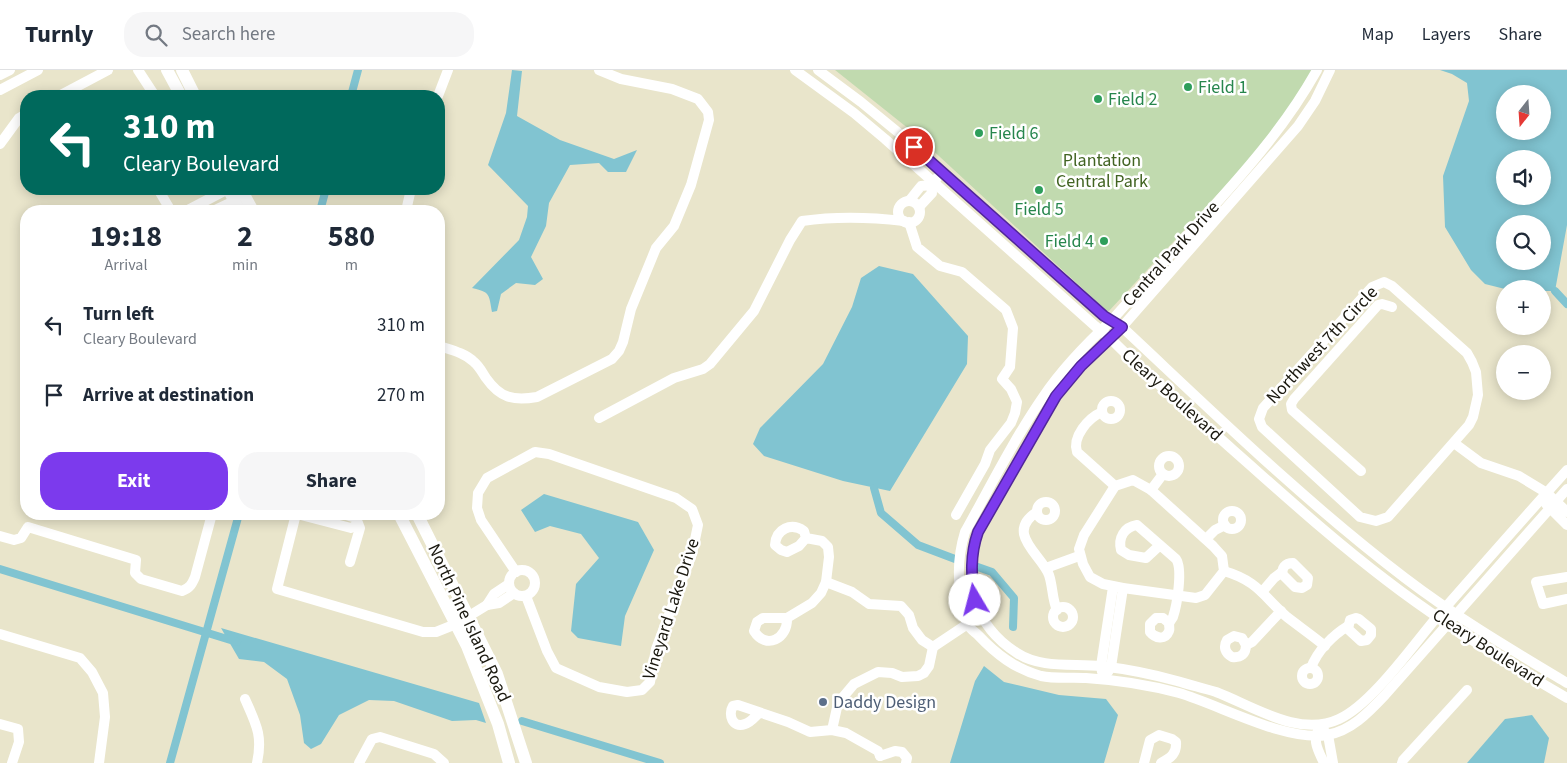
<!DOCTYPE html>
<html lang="en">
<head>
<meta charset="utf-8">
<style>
  body { margin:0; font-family:"Source Sans 3",sans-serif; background:#f6f6f7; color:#1f2937; height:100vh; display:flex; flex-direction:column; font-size:19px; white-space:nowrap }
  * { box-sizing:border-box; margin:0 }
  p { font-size:16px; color:#747a83 }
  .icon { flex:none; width:28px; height:28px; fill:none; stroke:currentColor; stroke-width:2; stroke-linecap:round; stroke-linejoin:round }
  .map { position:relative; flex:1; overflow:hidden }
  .details { position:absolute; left:20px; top:135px; width:425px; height:315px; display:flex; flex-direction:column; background:#fff; border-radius:20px; box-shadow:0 2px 12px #0003 }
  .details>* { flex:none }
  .hud { position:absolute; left:20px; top:20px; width:425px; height:105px; border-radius:20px; box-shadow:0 2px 12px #0003; background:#00695c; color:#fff; overflow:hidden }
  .needle { width:32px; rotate:197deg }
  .fabs { position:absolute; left:1496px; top:15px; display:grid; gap:10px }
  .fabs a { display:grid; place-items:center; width:55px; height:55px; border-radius:50%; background:#fff; box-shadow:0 2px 12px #0003; font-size:25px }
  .pin { position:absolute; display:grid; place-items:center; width:42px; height:42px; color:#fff; margin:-21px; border:2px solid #fff; border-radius:50%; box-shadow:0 1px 5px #0007 }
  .me { position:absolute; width:55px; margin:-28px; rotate:352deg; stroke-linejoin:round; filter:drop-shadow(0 0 4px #0008) }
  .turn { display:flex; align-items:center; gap:18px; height:105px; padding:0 20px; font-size:22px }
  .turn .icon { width:65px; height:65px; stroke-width:2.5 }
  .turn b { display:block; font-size:35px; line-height:42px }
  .eta { display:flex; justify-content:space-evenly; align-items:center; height:85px; text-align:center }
  .eta b { font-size:30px; font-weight:700; line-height:35px }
  .cta { display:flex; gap:10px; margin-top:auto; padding:10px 20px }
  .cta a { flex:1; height:58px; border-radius:20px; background:#7c3aed; color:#fff; font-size:20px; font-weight:700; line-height:58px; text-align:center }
  .cta a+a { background:#f6f6f7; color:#1f2937 }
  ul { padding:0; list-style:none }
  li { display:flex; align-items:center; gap:15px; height:70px; padding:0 20px }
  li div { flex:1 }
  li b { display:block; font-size:19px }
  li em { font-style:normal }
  header { display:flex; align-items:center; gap:30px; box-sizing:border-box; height:70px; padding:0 25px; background:#fff; border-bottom:1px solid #e0e1e3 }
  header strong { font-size:24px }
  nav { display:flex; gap:28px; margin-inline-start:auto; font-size:18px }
  .search { width:350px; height:45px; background:#f6f6f7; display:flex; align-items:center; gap:12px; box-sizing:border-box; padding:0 18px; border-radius:20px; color:#747a83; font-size:19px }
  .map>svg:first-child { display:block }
</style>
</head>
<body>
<header>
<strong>Turnly</strong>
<div class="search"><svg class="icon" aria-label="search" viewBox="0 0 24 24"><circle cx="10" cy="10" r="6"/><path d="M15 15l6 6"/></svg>Search here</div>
<nav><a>Map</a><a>Layers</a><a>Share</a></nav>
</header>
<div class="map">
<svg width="1567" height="693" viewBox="0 0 1567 693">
  <rect width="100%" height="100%" fill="#e9e5cb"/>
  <path fill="#c1daaf" d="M835 0H1313L1300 25 1243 97 1108 242 914 63Z"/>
  <g fill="#81c4d1" fill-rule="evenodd">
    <path d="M512 0 522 1 517 46 560 70 614 89 637 80 626 102H608L599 93 570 95 549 133 546 156 531 187 543 209 535 215 516 213 501 224 497 241 492 242C489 224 490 222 472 218L519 170 527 147 528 136 488 95 506 43Z"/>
    <path d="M1440 0H1567V155L1555 221H1543L1542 219H1505L1485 214 1471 200 1445 157 1443 106 1469 31 1467 13 1452 4ZM1505 24H1542V61H1505ZM1505 89H1542V126H1505ZM1505 154H1542V191H1505Z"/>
    <path d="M879 196 913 204 968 266 967 294 890 421 843 411 764 386 753 374 760 358 823 294 852 237 861 208Z"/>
    <path d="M544 424 638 452 654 480 625 546 621 576 578 568 571 561 576 514 599 488 581 464 550 456 535 462 521 440Z"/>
    <path d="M221 558 479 633 486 653 476 650 452 651 394 631 369 630 339 645 321 674 311 679 304 673 300 645 287 609 264 592 239 589Z"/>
    <path d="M984 596 1004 612 1059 625 1106 629 1118 645 1104 693H950L975 611Z"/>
    <path d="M1532 645 1549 668 1544 693H1467L1505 649Z"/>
  </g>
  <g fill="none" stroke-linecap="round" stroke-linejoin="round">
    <g stroke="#81c4d1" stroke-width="8">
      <path d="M351 26 358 0"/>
      <path d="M320 141 326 119"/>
      <path d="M1555 221 1567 234"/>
      <path d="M874 418 881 443 918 475 955 489"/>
      <path d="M975 496 992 502 1014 528 1013 557"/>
      <path d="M0 499 237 572"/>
      <path d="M522 651 660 693"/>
      <path d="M170 693 239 444"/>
    </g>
    <g stroke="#fff" stroke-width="10">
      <path d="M138 0 155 26"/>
      <path d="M795 0 854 43 885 69 1095 256 1110 268C1149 308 1192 343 1233 380 1283 424 1333 470 1386 510 1443 554 1505 592 1567 628"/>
      <path d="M818 0 861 32 900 64 1104 246 1122 257C1214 343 1304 431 1405 508 1456 547 1512 580 1567 613"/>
      <path d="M1317 0C1288 52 1250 96 1211 139 1178 176 1145 213 1112 250 1087 273 1062 299 1043 327 1014 369 990 417 965 462 957 488 957 514 964 540 965 544 966 551 968 555 970 559 975 562 978 565 996 584 1015 599 1041 606 1055 609 1072 607 1086 608 1117 610 1149 615 1179 623 1220 635 1286 672 1327 665 1351 661 1368 643 1385 625L1567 419"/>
      <path d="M1330 0 1315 31 1298 56 1122 257 1081 296 1056 326 977 462C963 511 973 555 1017 583 1041 599 1074 593 1101 596 1126 599 1152 604 1177 611 1190 615 1203 618 1216 622 1253 636 1299 668 1339 649 1372 634 1413 575 1437 547 1480 498 1523 449 1567 400"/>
      <path d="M0 5 10 0"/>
      <path d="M0 20 38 0"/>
      <path d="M59 26 108 0"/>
      <path d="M438 26 448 0"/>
      <path d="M0 74 19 48 26 44"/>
      <path d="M158 119 171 141"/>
      <path d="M909 131 921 116 931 115 937 108"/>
      <circle cx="909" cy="142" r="11"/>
      <path d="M919 137 932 123 931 115"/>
      <path d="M186 141 228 119 235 120"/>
      <path d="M213 141 234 131 238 125"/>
      <path d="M406 141 411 119"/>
      <path d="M909 152 917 177 940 196 962 202 1006 240 1013 258 1010 297 1002 309 1011 319 1017 332 1015 343 1011 353 990 380 985 394 956 445"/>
      <path d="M1384 212 1392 216 1467 283 1472 292 1476 302 1478 325 1473 347 1469 355 1388 447 1376 451 1360 447 1262 357 1259 349 1263 338 1372 217Z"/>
      <path d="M439 276C451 280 465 283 474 292 479 296 482 302 486 308 500 328 513 331 537 327L612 289 619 281 623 272 631 239 656 178 674 156 691 115 709 50 708 42 698 29 672 19 621 9 599 0"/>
      <circle cx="1111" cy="340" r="9"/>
      <path d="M1102 342C1088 348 1072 367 1077 382L1115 416"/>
      <path d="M599 348 674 308 703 299 710 294 754 241 790 170 802 151C836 146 870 147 904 151"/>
      <path d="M1454 373 1481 393 1519 406 1547 423 1567 442"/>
      <circle cx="1169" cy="396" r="10"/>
      <path d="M1361 401 1292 340 1291 334 1294 329 1378 235 1382 234 1392 237"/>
      <path d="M1133 410 1151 420 1213 476 1222 486 1224 501 1205 525 1196 528 1123 518 1103 514 1090 507 1083 494 1079 479 1084 465 1115 416Z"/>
      <path d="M1151 420 1163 404"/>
      <circle cx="1046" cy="441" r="9"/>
      <path d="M1546 434 1567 455"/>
      <circle cx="1232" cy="450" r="9"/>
      <path d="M1037 442C1004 463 1042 485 1049 505 1053 517 1052 529 1057 540"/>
      <path d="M296 444 277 519 423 562H436L456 554 487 535 499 533 514 523"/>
      <path d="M297 444 351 458 358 454"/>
      <path d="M343 444 356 448 360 458 350 492"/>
      <path d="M0 466 14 470 21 468 28 457 136 490 135 503 141 509 182 521C190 518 192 514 195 507L212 444"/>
      <path d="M1206 469 1215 460 1225 455"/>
      <path d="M1160 475 1146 488 1129 485 1121 480C1118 468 1124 457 1137 455L1176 489C1183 499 1177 535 1173 547 1172 549 1170 551 1169 554 1169 556 1170 559 1169 561 1165 571 1155 568 1150 562V554L1156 548H1163L1169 553"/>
      <path d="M1293 493 1308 508 1307 515 1302 518 1295 517 1283 505C1281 498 1285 493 1293 493Z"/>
      <path d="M1046 498 1079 486"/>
      <circle cx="522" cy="513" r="13"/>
      <path d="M1224 501C1258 511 1263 526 1287 547 1300 557 1313 566 1325 576"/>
      <path d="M516 502 481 450 477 438 478 423 487 408 535 382 549 384 676 428 692 439 698 455 692 484 656 579 650 612 642 620 627 622 599 617 556 598 547 581 526 526"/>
      <path d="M1567 507 1536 512 1543 534 1567 529"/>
      <path d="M826 512 852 522 869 534 901 536 909 545 913 558 922 570 933 577"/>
      <path d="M1262 522 1274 508 1282 502"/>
      <path d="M487 535 494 524 509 514"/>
      <circle cx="1063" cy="547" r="10"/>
      <path d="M787 548C788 569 766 580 754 561L757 552 763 548H787L812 533 821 523 826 512 829 487 828 477 822 471 806 468 804 461C791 452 776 459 775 475L781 480 787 482 799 476 806 468"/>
      <path d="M1356 548 1359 549 1371 559V565L1367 570 1361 571 1348 559 1350 550Z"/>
      <path d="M0 564 80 588 92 602 103 623 105 647 99 693"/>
      <path d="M1246 575 1242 568 1234 566 1227 570C1223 577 1225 583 1232 587 1241 588 1246 584 1246 575L1252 572 1281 541"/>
      <path d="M933 577 972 551"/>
      <circle cx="1310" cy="606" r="8"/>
      <path d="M1311 598C1317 581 1333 565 1348 556"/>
      <path d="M1102 602 1101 596 1113 517"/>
      <path d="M1108 602 1111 597 1123 518"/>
      <path d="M245 629C256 654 263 665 257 693"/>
      <path d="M759 643C755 647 750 653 745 654 732 659 728 644 733 636L738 635 788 652 810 662 832 660 846 663 878 681 880 686"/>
      <path d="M0 654 18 659 19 672 12 693"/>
      <path d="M832 660 838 633 854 614 878 602 892 603 902 607 918 606 924 603 929 596 933 577"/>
      <path d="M880 686 895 681 902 682 907 688 906 693"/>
      <path d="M359 693 372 669 380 667 434 684 444 693"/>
      <path d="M1144 693 1150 670 1159 665 1172 669 1176 672C1177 683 1171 688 1161 693"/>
      <path d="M1324 693C1317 678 1312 671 1320 656L1328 665 1333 693"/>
      <path d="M1402 693 1403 690 1467 620"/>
    </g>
    <g stroke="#fff" stroke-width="12">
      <path d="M167 0 181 26"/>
      <path d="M182 0 195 26"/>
      <path d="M228 119 240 141"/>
      <path d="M241 119 253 141"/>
      <path d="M399 444 467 576 498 654 509 693"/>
      <path d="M417 444 497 604 526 693"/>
    </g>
  </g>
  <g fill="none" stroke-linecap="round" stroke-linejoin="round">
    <g stroke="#51269a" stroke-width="12">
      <path id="route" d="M914 77 1104 246 1122 257 1081 296 1056 326 978 462C970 485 971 506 975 530"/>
    </g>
    <use href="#route" stroke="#7c3aed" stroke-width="9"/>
  </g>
  <g fill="#2e9e5b" stroke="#fff" stroke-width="2">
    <circle cx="1188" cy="17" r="5"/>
    <circle cx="1098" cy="29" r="5"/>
    <circle cx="979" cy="63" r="5"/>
    <circle cx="1039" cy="120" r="5"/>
    <circle cx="1104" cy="171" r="5"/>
  </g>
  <circle fill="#5c6f8a" stroke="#fff" stroke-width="2" cx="823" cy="632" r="5"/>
  <g text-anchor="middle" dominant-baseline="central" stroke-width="5" stroke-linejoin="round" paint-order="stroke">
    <g font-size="18" fill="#27864d" stroke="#fff" text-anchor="start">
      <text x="1198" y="17">Field 1</text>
      <text x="1108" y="29">Field 2</text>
      <text x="989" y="63">Field 6</text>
      <text x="1039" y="139" text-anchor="middle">Field 5</text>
      <text x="1094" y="171" text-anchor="end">Field 4</text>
    </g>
    <g font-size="18" fill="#416322" stroke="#fff">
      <text x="1102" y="90">Plantation<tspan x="1102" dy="21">Central Park</tspan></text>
    </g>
    <g font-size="18" fill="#1a180f" stroke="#fff">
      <text transform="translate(1171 184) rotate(-48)">Central Park Drive</text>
      <text transform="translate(1322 275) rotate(-47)">Northwest 7th Circle</text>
      <text transform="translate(1172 325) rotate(42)">Cleary Boulevard</text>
      <text transform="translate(671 539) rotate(-72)">Vineyard Lake Drive</text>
      <text transform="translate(469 553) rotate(65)">North Pine Island Road</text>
      <text transform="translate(1488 578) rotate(33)">Cleary Boulevard</text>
    </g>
    <g font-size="18" fill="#4e5e75" stroke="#fff" text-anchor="start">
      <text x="833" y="632">Daddy Design</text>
    </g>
  </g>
</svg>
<div class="fabs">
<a><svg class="needle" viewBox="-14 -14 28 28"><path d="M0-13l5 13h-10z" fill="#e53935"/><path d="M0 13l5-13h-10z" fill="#747a83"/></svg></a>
<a><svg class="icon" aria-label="sound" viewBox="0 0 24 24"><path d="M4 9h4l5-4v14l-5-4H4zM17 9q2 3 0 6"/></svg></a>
<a><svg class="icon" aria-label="search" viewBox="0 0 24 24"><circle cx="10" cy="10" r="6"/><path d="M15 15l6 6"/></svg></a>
<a>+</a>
<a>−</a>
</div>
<div class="pin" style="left:914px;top:77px;background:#d93025"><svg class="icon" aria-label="arrive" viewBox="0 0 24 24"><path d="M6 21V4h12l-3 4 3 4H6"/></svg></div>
<svg class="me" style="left:975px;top:530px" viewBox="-20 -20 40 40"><circle r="19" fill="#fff"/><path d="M0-13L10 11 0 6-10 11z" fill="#7c3aed"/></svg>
<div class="hud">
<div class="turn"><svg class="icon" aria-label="left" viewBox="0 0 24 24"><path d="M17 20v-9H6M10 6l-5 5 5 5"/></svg><div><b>310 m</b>Cleary Boulevard</div></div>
</div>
<section class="details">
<div class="eta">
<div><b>19:18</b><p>Arrival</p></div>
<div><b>2</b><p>min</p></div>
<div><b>580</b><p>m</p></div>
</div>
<ul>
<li><svg class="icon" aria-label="left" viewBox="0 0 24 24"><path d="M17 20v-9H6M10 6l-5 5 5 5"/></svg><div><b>Turn left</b><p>Cleary Boulevard</p></div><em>310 m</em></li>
<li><svg class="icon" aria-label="arrive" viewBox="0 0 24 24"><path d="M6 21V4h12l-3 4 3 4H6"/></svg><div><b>Arrive at destination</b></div><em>270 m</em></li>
</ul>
<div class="cta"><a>Exit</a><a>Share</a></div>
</section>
</div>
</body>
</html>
